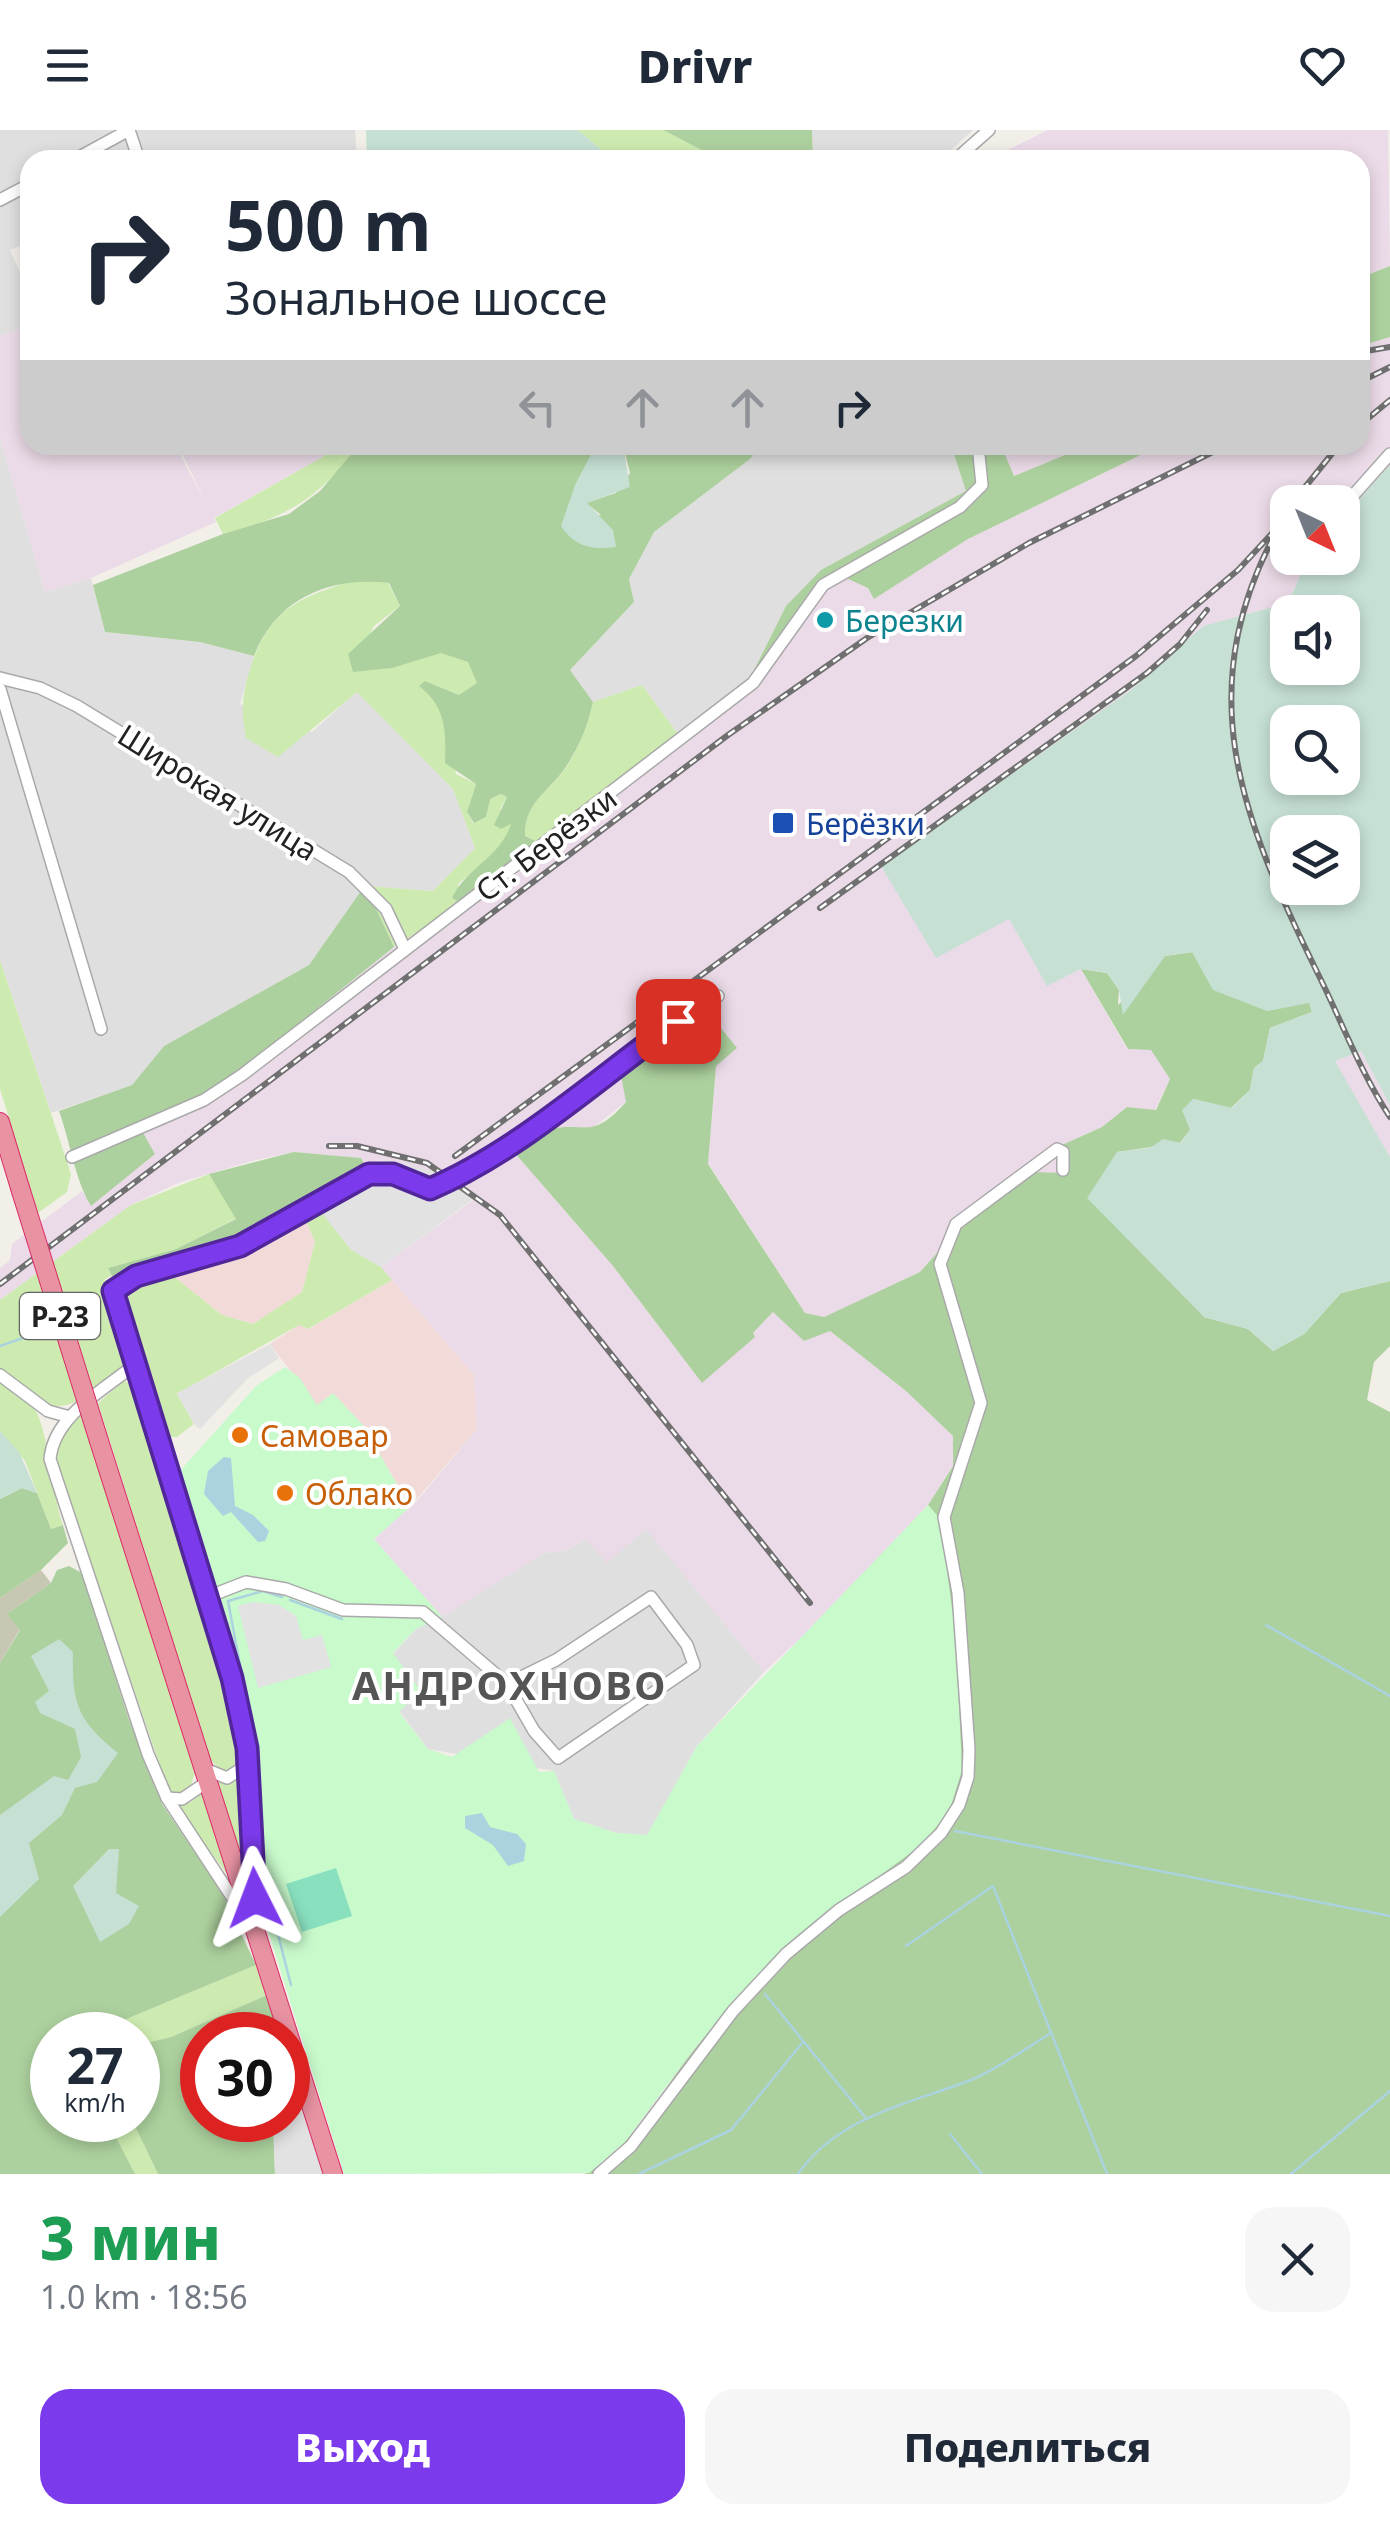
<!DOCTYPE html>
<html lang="ru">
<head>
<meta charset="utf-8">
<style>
  body { margin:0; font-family:"Noto Sans",sans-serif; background:#f6f6f7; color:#1f2937; height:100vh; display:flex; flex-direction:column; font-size:38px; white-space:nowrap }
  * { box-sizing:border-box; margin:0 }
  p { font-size:32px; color:#747a83 }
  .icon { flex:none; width:55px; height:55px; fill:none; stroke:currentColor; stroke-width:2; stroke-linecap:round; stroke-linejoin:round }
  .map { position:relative; height:2044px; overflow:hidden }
  .panel { display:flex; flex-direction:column; background:#fff; flex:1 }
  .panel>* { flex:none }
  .guide { position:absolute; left:20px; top:20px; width:1350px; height:305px; border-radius:30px; box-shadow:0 5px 15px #0003; background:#fff; color:#1f2937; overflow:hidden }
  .needle { width:65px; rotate:137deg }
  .fabs { position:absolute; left:1270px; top:355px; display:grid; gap:20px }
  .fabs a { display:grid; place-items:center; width:90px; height:90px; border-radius:20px; background:#fff; box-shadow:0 5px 15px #0003; font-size:50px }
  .speed { position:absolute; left:30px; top:1882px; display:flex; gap:20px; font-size:50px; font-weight:700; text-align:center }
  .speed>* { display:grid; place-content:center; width:130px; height:130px; border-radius:50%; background:#fff; box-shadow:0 5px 15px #0003; line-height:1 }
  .speed small { font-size:25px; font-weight:400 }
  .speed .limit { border:15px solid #d22; background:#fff; color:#111 }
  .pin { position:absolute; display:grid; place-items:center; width:85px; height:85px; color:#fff; margin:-42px; border-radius:20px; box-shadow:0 5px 15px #0006 }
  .me { position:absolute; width:110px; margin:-55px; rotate:357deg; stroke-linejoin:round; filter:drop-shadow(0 0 8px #0008) }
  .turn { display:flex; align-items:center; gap:35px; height:210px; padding:0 40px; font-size:45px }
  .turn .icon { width:130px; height:130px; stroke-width:2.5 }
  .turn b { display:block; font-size:70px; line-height:85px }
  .lanes { display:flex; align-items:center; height:95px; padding:0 40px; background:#0003; justify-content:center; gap:50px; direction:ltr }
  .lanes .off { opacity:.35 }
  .round { display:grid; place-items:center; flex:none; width:105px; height:105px; border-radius:30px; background:#f6f6f7 }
  .overview { display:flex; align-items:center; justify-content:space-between; height:170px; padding:0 40px }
  h1 { font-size:60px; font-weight:800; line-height:75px; color:#1e9e55 }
  .primary-button { display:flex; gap:20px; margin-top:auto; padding:20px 40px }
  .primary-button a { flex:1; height:115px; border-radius:30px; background:#7c3aed; color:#fff; font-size:40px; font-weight:800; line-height:115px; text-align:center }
  .primary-button a+a { background:#f6f6f7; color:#1f2937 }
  header { display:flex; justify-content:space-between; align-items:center; height:130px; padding:0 40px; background:#fff; font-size:45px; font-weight:800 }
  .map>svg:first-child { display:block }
</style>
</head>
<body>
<header><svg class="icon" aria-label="menu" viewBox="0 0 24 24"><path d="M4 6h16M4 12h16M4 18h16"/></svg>Drivr<svg class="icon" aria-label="heart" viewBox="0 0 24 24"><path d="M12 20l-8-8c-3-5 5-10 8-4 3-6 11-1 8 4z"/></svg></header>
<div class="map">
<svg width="1390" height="2044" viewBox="0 0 1390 2044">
  <rect width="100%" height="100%" fill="#f2efe9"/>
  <g fill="#e0dfdf">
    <path d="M0 0H355L357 30H30V112L10 120 30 166V195L0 206Z"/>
    <path d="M812 0H973L940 30H813Z"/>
    <path d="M0 308 45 462 91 448 105 502 200 512 254 526 240 574 312 602 357 561 453 659 475 718 433 761 365 756 309 835 164 916 132 955 51 983 0 830Z"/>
    <path d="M761 315H951L967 361 786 476 747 554 680 607 642 555 593 572 570 540 634 472 629 449 654 402 750 329Z"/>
    <path d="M646 1398 764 1542 697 1616 648 1705 616 1703 574 1689 554 1641 428 1619 399 1581 393 1524 416 1499 544 1423 566 1420 585 1409Z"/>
  </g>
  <g fill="#f2dad9">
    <path d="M302 1081 315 1112 302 1162 253 1194 222 1185 172 1145 167 1134Z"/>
    <path d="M392 1150 475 1245 477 1299 410 1377 363 1295 317 1276 270 1214 299 1195 309 1199Z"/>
  </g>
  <g fill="#ebdbe8">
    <path d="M1048 0H1388L1390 136 1360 148V30H987Z"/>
    <path d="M30 195V315H175L206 373 178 315H334L326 325 214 388 216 392 91 448 45 462 0 308V206Z"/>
    <path d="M1390 207V335L1343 388 1342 372H1288V428H1308L1288 473 1203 496 1131 560 881 736 1009 789 1047 855 1081 839 1127 919 1151 920 1170 949 1155 980 1127 977 1102 997 1062 1015 1066 1043 953 1105 920 1142 824 1187 805 1183 708 1033 716 936 626 972 590 1000 567 998 513 1021 613 1136 702 1253 754 1207 753 1203 773 1182 830 1201 906 1261 953 1306V1335L928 1375 820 1490 764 1542 646 1399 607 1433 585 1409 566 1420 544 1423 442 1487 374 1409 417 1371 477 1299 474 1245 381 1137 476 1068 451 1048 384 1029 366 1037 360 1028 294 1022 252 1031 178 1053 131 1075 0 1170V1138L10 1130 12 1114 82 1061 92 1075 138 993 239 941 394 817 747 554 767 532 795 483 835 442 868 458 875 468 968 409 1161 315H1360V216Z"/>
    <path d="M1001 315H1089L1014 346Z"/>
    <path d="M1361 921 1390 975V1027L1334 931Z"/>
  </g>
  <path fill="#c7c7b4" d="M41 1440 51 1453 7 1484 20 1499 0 1533V1468Z"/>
  <g fill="#cdebb0">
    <path d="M578 0H663L721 30H613Z"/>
    <path d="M334 315H359C317 370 289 386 223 404L215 388 326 325Z"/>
    <path d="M357 449 388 453 400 476 374 496 353 541 441 522 468 532 478 554 459 565 425 551 444 587 456 644 476 654 467 682 473 693 486 687 489 669 502 664 507 667 500 679 512 692 505 714 458 754 461 773 394 817 365 756 433 761 475 718 453 659 357 562 278 627 246 608C241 581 242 565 250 539 270 477 299 468 357 449Z"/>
    <path d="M642 555 680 607 540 713 525 706C524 670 553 660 569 633 581 613 588 594 593 572Z"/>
    <path d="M0 830 71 1044 67 1062 38 1083 0 959Z"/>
    <path d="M209 1044 237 1088 176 1119 108 1138 112 1146 105 1149 125 1232C109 1250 71 1287 45 1273 29 1265 17 1249 0 1239V1170L131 1075Z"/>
    <path d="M314 1073 351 1119 381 1137 392 1150 308 1199 299 1195 177 1264 194 1294 177 1307H165L120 1171 124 1160 172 1145 222 1185 253 1194 302 1162 315 1112 302 1081Z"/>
    <path d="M123 1251 131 1253 139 1266C156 1321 256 1601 234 1637L224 1642 210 1630 98 1273Z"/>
    <path d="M0 1252C10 1259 24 1266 32 1275 48 1293 52 1365 63 1395L51 1399 25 1331 0 1301Z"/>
    <path d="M81 1285 195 1643 188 1663 173 1665 168 1659 56 1330 61 1307Z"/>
    <path d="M245 1645 252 1751 248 1752 218 1652 232 1653Z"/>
    <path d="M202 1663 231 1747V1749L174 1674 190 1673Z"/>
    <path d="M256 1835 267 1865 171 1907 138 1915V1905H88Z"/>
    <path d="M107 1990H132L158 2044H135Z"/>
  </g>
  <g fill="#add19e">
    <path d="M663 0H812L813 30H721Z"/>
    <path d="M1390 136V207L1360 216V148Z"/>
    <path d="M359 315H596L565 385H601L586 373 616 363 630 343 623 315H761L750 329 654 402 629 449 634 472 570 540 593 572C588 594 581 613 569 632 553 660 524 670 525 706L540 713 461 773 452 768C466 738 500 728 511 694L501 699 494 695 507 667 501 664 490 669 486 687 474 693 467 682 476 654 445 633C446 600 446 577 419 556L425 551 459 565 477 553 468 532 441 523 392 538 353 542 348 524 400 476 389 453C329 446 276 469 254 526L200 512 105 502 93 455 223 404 289 384 320 361Z"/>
    <path d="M951 315H1001L1014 346 1089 315H1161L968 409 874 469 868 458 835 443C795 478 782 517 747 554L786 476 821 440 966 361Z"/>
    <path d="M361 761 373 772 394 817 239 941 202 965 138 994 155 1024 91 1076C75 1050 70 1011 59 981L132 955 164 916 309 835Z"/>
    <path d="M1193 822 1267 881 1309 872 1312 882 1270 898 1263 931 1254 938 1250 960 1231 978 1193 969 1190 1000 1180 1013 1117 1022 1204 1187 1248 1199 1273 1221 1304 1204 1341 1163 1390 1151V1216L1374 1232 1367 1270 1390 1282V2044H585C635 2016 661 1960 696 1917 762 1835 833 1774 920 1716L940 1389 928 1375 953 1336V1306L906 1261 830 1201 804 1211 773 1182 753 1203 755 1207 702 1253 613 1136 513 1021C523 1014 535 1004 547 1000 587 990 590 1012 626 972L620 940 690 889 712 887 737 918 716 936 708 1034 805 1183 824 1187 920 1142 953 1105 1031 1042 1065 1043 1062 1015 1102 997 1127 977 1156 980 1170 949 1151 920 1128 919 1081 839 1107 843 1119 860 1118 875 1165 826Z"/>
    <path d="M294 1022 361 1028 366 1037 314 1073 239 1114 112 1146 108 1138 176 1119 236 1089 209 1044Z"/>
    <path d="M22 1358 37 1363 51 1399 63 1395 68 1413 41 1440 0 1468V1369Z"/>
    <path d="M69 1436 82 1443 128 1587 162 1674 222 1763 256 1835 88 1905H52V1990H107L135 2044H0V1533L20 1500 7 1484 51 1453 57 1440Z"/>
    <path d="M267 1865 280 1905H202V1990H273L275 2044H158L132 1990H138V1915L171 1907Z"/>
  </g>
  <g fill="#c6e0d4" fill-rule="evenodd">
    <path d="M366 0H578L613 30H367Z"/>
    <path d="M596 315H623L630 357 587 373 613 400 616 417C592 420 575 417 561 396L575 355Z"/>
    <path d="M1390 335V975L1361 921 1335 931 1390 1027V1151L1341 1163 1304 1204 1273 1221 1248 1199 1204 1187 1087 1068 1117 1022 1150 1018 1163 1009 1181 1013 1190 1000 1182 980 1193 969 1232 978 1250 960 1254 938 1263 931 1270 898 1312 882 1309 873 1267 881 1213 860 1192 822 1165 826 1123 885 1119 860 1107 843 1081 839 1047 856 1009 789 936 828 881 736 1131 560 1203 496 1288 473 1308 428H1342L1343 388ZM1342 482V538H1288V482ZM1342 592V648H1288V592ZM1342 702V758H1288V702Z"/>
    <path d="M0 1301 19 1322 37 1363 22 1358 0 1369Z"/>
    <path d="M59 1509 73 1522C72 1574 77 1590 118 1623L97 1652 75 1658 62 1685 29 1713 39 1749 0 1787V1685L54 1646 68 1650 81 1627 75 1599 40 1583 35 1572 49 1561 31 1526Z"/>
    <path d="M109 1719H119L116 1763 139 1776 129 1794 100 1812 73 1756Z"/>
  </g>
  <path fill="#c8facc" d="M285 1237 299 1247 317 1275 333 1263 363 1295 410 1377 374 1409 442 1487 416 1499 393 1523 421 1561 399 1582 428 1619 452 1627 510 1588 539 1642 554 1641 574 1689 616 1703 647 1705 697 1616 928 1375 940 1389 956 1508 962 1640 949 1682 920 1716 787 1814 696 1916 625 2012 589 2043 344 2044 267 1797 244 1565 178 1343 256 1256Z"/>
  <path fill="#88e0be" d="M336 1738 352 1786 302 1802 286 1754Z"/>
  <g fill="#e2e2e2">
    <path d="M384 1029 441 1043 476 1067 381 1137 351 1120 314 1073Z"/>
    <path d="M270 1214 279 1228 248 1248 200 1299 194 1294 177 1263Z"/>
    <path d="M253 1472 279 1475 296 1486 303 1510 322 1505 331 1537 258 1558 238 1476Z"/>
    <path d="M299 1963 324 2044H275L273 1990H288V1965Z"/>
  </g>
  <g fill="#aad3df">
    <path d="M224 1327 231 1328 235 1376 253 1385 269 1401 265 1411 258 1412 231 1382 223 1386 204 1364 208 1341Z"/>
    <path d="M482 1683 490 1697 517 1704 526 1714 524 1731 508 1736 493 1715 465 1698V1686Z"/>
  </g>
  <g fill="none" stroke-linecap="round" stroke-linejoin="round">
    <g stroke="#aad3df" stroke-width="2.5">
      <path d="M0 1216 43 1201"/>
      <path d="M282 1467 263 1461 228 1471 253 1605 264 1750 291 1855"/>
      <path d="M290 1470 342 1489"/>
      <path d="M1266 1495 1390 1566"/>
      <path d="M955 1701 1390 1786"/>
      <path d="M906 1816 993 1756 1107 2044"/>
      <path d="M765 1864 865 1987"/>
      <path d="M950 2004 982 2044"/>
      <path d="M639 2044 731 2000 803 1912"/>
      <path d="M798 2044C838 1986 909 1974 971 1950 998 1939 1025 1919 1051 1903"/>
      <path d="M1291 2044 1390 1961"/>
    </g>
    <g stroke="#a9a9a9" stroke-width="14">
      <g id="minor">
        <path d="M129 0 139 30"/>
        <path d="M74 30 129 0"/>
        <path d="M955 30 989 0"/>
        <path d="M0 70 30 54"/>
        <path d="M1342 378 1390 324"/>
        <path d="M1295 433 1299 428"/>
        <path d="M0 548 40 558 77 576 349 742 386 779 404 817"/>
        <path d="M0 559 101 899"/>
        <path d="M72 1027 204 970 242 945 753 553 823 455 960 377 982 355 978 315"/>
        <path d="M133 1236C101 1262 54 1286 50 1329L148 1624 167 1668 245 1787"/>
        <path d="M0 1245 48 1281 70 1287"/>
        <path d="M210 1466 246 1452 286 1459 343 1480 423 1482 507 1554 534 1601 558 1628 694 1535 687 1515 651 1467 556 1530 507 1554"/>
        <path d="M203 1638 227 1648 241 1639 245 1626"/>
        <path d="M167 1668 182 1669 207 1652"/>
        <path d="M256 1786 247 1618 231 1548 113 1161 136 1146 241 1116 369 1044H393L429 1059C500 1030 554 980 616 935 649 912 688 891 718 866"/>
        <path d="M599 2044 631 2016 733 1881 786 1824 839 1780 906 1737 941 1703 959 1675 968 1647 969 1620 958 1463 944 1387 981 1273 940 1134 956 1094 1057 1019 1063 1022V1040"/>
      </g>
    </g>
    <g stroke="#dc2a67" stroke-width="20">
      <g id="highway">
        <path d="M0 992 21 1061"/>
        <path d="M99 1311 333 2044"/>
      </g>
    </g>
    <use href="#minor" stroke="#fff" stroke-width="11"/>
    <use href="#highway" stroke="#e892a2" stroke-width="18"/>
    <g stroke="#707070" stroke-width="6">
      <g id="rail">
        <path d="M1360 222 1390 217"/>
        <path d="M1360 252 1390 237"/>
        <path d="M1360 295 1390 270"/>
        <path d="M1293 372 1339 315"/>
        <path d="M1288 381C1184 555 1240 685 1321 850 1343 895 1362 945 1390 987"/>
        <path d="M820 778 1147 543 1180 514 1207 480"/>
        <path d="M329 1016H357L427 1033 500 1085 810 1473"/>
        <path d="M455 1026 1136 526 1238 440 1277 398"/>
        <path d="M0 1154 728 605 867 508 1029 413 1227 315"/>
      </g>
    </g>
    <use href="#rail" stroke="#fff" stroke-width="2.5" stroke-dasharray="8" stroke-linecap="butt"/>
    <g stroke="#dc2a67" stroke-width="20" stroke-linecap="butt">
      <path id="highway-bridge" d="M21 1061 99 1311"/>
    </g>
    <use href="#highway-bridge" stroke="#e892a2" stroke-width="18"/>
  </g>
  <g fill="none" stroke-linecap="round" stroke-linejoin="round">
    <g stroke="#51269a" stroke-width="25">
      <path id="route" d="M255 1768 247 1618 232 1548 113 1161 136 1146 240 1116 369 1044H393L430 1059C519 1021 598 948 678 891"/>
    </g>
    <use href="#route" stroke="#7c3aed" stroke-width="18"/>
  </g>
  <circle fill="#0f9aa8" stroke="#fff" stroke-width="4" cx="825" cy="490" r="10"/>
  <rect fill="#1a4fb4" stroke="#fff" stroke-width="4" x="771" y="681" width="24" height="24" rx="5"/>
  <g fill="#e8710a" stroke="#fff" stroke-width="4">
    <circle cx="240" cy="1305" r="10"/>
    <circle cx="285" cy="1363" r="10"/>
  </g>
  <g text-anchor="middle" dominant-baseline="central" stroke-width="8" stroke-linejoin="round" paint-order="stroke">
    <rect fill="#fff" stroke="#646464" stroke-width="2.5" x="20" y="1163" width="80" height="46" rx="8"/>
    <g font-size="28" font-weight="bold" fill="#222">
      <text x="60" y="1186">Р-23</text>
    </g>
    <g font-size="30" fill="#0d838f" stroke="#fff" text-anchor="start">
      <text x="845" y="490">Березки</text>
    </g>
    <g font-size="30" fill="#222" stroke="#fff">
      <text transform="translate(218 662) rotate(32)">Широкая улица</text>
      <text transform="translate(546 714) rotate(-37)">Ст. Берёзки</text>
    </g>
    <g font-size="30" fill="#164399" stroke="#fff" text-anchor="start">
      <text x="806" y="693">Берёзки</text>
    </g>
    <g font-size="30" fill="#c56008" stroke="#fff" text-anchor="start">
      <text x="260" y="1305">Самовар</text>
      <text x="305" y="1363">Облако</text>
    </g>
    <g font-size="40" font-weight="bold" letter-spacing="2.5" fill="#555" stroke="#fff">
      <text x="510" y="1554">АНДРОХНОВО</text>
    </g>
  </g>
</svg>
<div class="fabs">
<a><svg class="needle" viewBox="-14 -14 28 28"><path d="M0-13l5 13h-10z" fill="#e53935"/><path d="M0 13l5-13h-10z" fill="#747a83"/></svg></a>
<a><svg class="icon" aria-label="sound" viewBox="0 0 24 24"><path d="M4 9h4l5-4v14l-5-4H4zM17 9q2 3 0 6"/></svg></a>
<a><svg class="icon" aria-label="search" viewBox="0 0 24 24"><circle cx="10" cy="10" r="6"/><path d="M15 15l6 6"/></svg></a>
<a><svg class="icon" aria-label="layers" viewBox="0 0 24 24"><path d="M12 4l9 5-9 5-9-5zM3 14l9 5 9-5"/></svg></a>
</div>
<div class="speed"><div>27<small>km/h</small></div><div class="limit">30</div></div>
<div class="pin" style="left:678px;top:891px;background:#d93025"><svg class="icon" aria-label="arrive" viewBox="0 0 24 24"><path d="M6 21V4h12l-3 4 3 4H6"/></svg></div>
<svg class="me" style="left:255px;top:1768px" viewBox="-20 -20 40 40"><path d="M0-17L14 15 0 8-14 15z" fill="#7c3aed" stroke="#fff" stroke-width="4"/></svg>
<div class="guide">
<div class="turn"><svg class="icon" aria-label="right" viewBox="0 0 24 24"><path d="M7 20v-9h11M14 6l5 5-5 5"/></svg><div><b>500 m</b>Зональное шоссе</div></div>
<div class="lanes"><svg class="icon off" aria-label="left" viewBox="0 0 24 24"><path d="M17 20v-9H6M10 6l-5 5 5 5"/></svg><svg class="icon off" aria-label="ahead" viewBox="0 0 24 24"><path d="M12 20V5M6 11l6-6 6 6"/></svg><svg class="icon off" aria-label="ahead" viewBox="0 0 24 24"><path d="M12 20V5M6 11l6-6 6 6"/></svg><svg class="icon" aria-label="right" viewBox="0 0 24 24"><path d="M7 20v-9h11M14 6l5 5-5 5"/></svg></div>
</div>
</div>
<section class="panel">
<div class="overview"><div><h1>3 мин</h1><p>1.0 km · 18:56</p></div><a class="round"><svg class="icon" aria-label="close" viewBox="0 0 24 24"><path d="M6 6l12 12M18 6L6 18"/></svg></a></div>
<div class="primary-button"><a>Выход</a><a>Поделиться</a></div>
</section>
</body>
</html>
